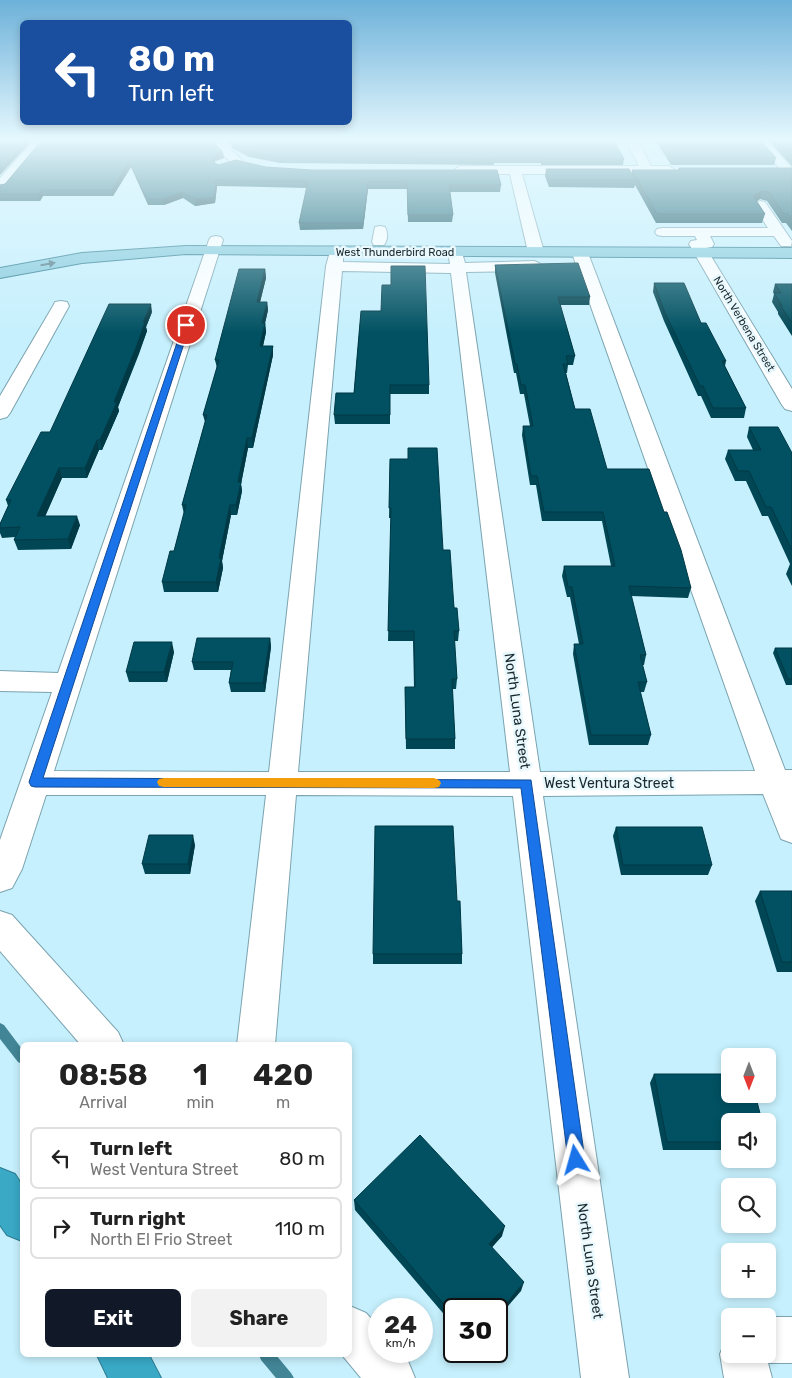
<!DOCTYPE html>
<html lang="en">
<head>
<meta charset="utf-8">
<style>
  body { margin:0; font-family:Rubik,sans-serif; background:#f2f2f2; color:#222; height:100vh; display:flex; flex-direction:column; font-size:19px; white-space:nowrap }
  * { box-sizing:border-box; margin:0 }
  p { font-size:16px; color:#767676 }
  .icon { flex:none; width:28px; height:28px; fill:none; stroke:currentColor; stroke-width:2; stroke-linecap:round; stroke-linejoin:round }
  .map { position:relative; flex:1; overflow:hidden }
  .side { position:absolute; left:20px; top:1042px; width:332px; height:315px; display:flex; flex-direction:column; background:#fff; border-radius:8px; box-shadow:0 2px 8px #0003 }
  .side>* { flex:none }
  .top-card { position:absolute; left:20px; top:20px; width:332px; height:105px; border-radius:8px; box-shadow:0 2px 8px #0003; background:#1a4fa0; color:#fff; overflow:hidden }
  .needle { width:32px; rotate:180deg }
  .controls { position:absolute; left:721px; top:1048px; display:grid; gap:10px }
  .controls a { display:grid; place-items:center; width:55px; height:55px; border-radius:8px; background:#fff; box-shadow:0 2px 8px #0003; font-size:25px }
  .speed { position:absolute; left:368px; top:1298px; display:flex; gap:10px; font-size:25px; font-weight:700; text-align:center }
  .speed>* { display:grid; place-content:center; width:65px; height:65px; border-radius:50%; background:#fff; box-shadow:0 2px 8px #0003; line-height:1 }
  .speed small { font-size:12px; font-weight:400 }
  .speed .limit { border:2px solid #111; border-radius:8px; background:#fff; color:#111 }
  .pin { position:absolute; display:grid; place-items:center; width:42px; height:42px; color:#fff; margin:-21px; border:2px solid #fff; border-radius:50%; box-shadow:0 1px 5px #0007 }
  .me { position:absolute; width:55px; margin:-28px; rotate:352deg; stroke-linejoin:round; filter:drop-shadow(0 0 4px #0008) }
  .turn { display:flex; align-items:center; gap:18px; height:105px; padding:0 25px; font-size:22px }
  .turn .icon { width:65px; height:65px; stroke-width:2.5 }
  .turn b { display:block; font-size:35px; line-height:42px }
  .eta { display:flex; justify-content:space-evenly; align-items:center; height:85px; text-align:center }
  .eta b { font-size:30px; font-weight:700; line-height:35px }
  .button { display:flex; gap:10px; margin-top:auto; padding:10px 25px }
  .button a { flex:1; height:58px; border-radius:8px; background:#111827; color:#fff; font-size:20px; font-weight:700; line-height:58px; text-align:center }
  .button a+a { background:#f2f2f2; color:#222 }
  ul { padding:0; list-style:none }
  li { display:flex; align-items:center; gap:15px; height:62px; margin:0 10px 8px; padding:0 15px; border:2px solid #e0e0e0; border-radius:8px }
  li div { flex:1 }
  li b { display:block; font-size:19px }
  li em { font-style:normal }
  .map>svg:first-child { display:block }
</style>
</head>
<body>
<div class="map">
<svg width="792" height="1378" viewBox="0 0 792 1378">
  <rect width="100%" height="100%" fill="#c6f0fd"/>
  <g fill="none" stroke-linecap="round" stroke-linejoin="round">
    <g fill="#428596" fill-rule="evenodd">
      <path d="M0 1023 4 1025 22 1049V1064L18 1062 0 1039Z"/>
      <path d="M259 1355H276L291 1373 294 1378H276L261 1360Z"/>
    </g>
    <g stroke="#7ba3af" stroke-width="2">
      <g id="minor">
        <path d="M33 141H45L5 189 0 190V178Z"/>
        <path d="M217 141H229L230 149 242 160 240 163H232L218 150Z"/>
        <path d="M626 141H638L651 166H669L675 170 669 174H522L544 252 541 255H531L528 252 510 174H460L454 170 460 166H639Z"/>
        <path d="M756 141H768L792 168V174H784Z"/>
        <path d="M760 201 765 202 792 241 791 246H781L774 236H710L714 244 712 247 706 248 792 389V411L785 409 782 405 689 244 691 241 697 240 695 236H662L657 235 655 232 657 229 662 228H768L753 205Z"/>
        <path d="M380 226 385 227C388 232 388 240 384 245H374L372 242 375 227Z"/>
        <path d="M216 236 221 237 223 240 54 771 269 772 326 266 331 248H341L343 251V262L450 264 448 252 451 249H461L465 263 534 261 539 263 542 266 539 269 534 271 466 272 540 772 755 771 572 253 575 250H585L588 253 785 770H792V843L781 839 763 794 543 796 629 1378H581L513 796 296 795 275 1045H237L266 795H46L22 869 12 888 0 892V840L52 692 0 691V671L58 673 209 240 211 237ZM342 271 451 273 510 772H298Z"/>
        <path d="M61 301 67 302 69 306 10 413 7 417 0 419V396L53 306 55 302Z"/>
        <path d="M0 911 12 915 118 1032 124 1045H81L0 951Z"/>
        <path d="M350 1306 366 1313 379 1327V1351H399L408 1361 415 1378H361L342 1355H350Z"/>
        <path d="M768 1317H792V1363H768L772 1378H724L720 1354 727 1338 730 1336V1354H768Z"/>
      </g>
    </g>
    <g stroke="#2e7c91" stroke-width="2">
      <path id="major" d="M186 246 792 248V258L186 254 82 263 0 278V268L82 253Z"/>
    </g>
    <g stroke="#2e7c91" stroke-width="2">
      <g id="highway">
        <path d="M0 1168 15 1174 22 1185V1241L7 1235 0 1225Z"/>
        <path d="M97 1355H149L161 1378H108Z"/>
      </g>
    </g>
    <use href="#minor" fill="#fff" fill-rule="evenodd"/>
    <use href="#major" fill="#88cbdd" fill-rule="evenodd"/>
    <use href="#highway" fill="#39a9c6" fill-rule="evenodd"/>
  </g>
  <g fill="#014654">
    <path d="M230 141H614L624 159 623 165H541V163H494V165L280 163 249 157 232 148Z"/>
    <path d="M656 141H761L776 158 774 165H671Z"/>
    <path d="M769 141H792V166Z"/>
    <path d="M216 145 224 158 215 161V163L218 165 266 167 501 185 500 192H450L453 215 452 222H408L407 189H368L363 229 300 230 299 223 307 188 217 186 215 203 195 206 183 198 164 205H148L131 167 113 196H43L40 201H0V185Z"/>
    <path d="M679 168H792V231L786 223H782L767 201 760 199 757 201 765 214 762 223H656L635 185 634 188 549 187 545 176 546 169 632 173V170H678Z"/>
    <path d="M495 265 590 297 589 305H560L575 356 573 365H568L567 373H566L575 409 607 469 691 588 688 598 631 596 646 655 644 665H642L647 682 644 692H640L651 735 648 745H589L573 654 574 644H579L570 597H567L562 576 564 566H611L602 521H542L536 485H530L522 435 523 426H530L524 394H520L516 373H514L495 273Z"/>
    <path d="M265 269 266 278 260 302H267L268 310 265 323 266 332 263 346 273 355 253 448H248L241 484 242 491 237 515H231L222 561 223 568 218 592H164L162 582 174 551 184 514 182 505 205 422 203 415 217 368 215 360Z"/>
    <path d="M654 283 701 323 726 361 725 366 746 408 744 418H711L701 396H698L664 321 653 292Z"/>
    <path d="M775 284H792V336L778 314V312L772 302 774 294 773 292Z"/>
    <path d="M361 311 429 385V394H390V424H335L334 415 354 393Z"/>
    <path d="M152 312 146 327 147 331 139 354 118 407 119 411 102 450H99L87 478H62L45 516 80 525 71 549 18 550 14 540 15 537 2 538 0 533V524L8 506 6 500 50 432Z"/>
    <path d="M749 427 792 453V586L786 574 790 564 768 516H762L746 481H735L725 459 728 450H753L747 437Z"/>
    <path d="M390 459 443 550 459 631 458 641H454L457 679 456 689H452L455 739V749H406L405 687H414L413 641H388L391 518H389Z"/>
    <path d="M270 638 271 647 265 692H231L229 683 231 670H194L192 662Z"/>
    <path d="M775 648H792V685H786L773 653Z"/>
    <path d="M174 652 167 682H129L126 672Z"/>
    <path d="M616 827 712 865 708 875H621L613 836Z"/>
    <path d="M195 845 190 874H145L142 864Z"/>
    <path d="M760 891H792V972H777L755 901Z"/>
    <path d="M457 901 462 954V964H373V954Z"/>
    <path d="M654 1074 730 1121V1150H663L650 1083Z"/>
    <path d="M354 1200 502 1236 492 1247 521 1291 454 1309V1326L355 1210Z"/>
  </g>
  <g fill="#013945">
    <path d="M25 141H32L0 175V167Z"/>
    <path d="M223 152 224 158 215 161 212 166 211 160 215 155Z"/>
    <path d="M129 161 131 167 113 196 112 190Z"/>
    <path d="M216 180 217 186 215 203 195 206V199Z"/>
    <path d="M368 182V189L363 229V223Z"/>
    <path d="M42 190 43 196 40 201 39 194Z"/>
    <path d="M762 191 760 199 751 205 753 196Z"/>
    <path d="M182 192 183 198 164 205 163 199Z"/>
    <path d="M265 269 266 278 258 310 257 302Z"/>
    <path d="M267 302 268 310 263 332 262 323Z"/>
    <path d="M151 304 152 312 146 327 147 331 118 407 119 411 102 450 100 440 143 322Z"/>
    <path d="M265 323 266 332 261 355 260 346Z"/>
    <path d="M273 346V355L253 448 252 438Z"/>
    <path d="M247 438 248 448 241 484 242 491 237 515 236 505 238 482Z"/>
    <path d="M97 440 99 450 87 478 85 468Z"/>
    <path d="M59 468 62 478 41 526 37 516Z"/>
    <path d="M230 505 231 515 222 561 223 568 218 592 216 582 219 558Z"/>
    <path d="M77 516 80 525 71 549 68 539Z"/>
    <path d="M270 638 271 647 265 692 263 683Z"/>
    <path d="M172 642 174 652 167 682 164 672Z"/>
    <path d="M193 835 195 845 190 874 188 864Z"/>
    <path d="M505 1226 502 1236 487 1253 489 1244Z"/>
    <path d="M524 1282 521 1291 496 1320V1315Z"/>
  </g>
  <g fill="#015162" stroke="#013945">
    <path d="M0 141H25L0 167Z"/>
    <path d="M41 141H215V144L223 152 215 155 211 160 218 165 236 160 266 167 312 170H497L501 185H449L453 215H408L407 182H368L363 223H299L308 181 216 180 214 197 195 199 182 192 163 199H147L129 161 112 190H42L39 194H0V185L5 184Z"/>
    <path d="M231 141H614L624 159H542L541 157H494L495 159 280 157 248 151 231 142Z"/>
    <path d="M661 141H761L776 158H672Z"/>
    <path d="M777 141H792V157Z"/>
    <path d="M679 168H792V219L788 214H784L769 192 762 191 753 196 765 214H657L632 170H680Z"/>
    <path d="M546 169H629L636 180H550Z"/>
    <path d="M578 263 590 297H558L575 356H566L568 364H563L575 409H590L607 469H649L664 512H667L681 550 691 588 629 586 646 655H640L647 682H638L651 735H591L574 644H583L572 587H568L564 566H615L603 512H544L537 476H531L523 426H533L525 385H521L517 364H515L495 265Z"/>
    <path d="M391 266H425L429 385H390V415H334L336 393H354L361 311H381L382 285H391Z"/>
    <path d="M239 269H265L257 302H267L262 323H265L260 346H273L252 438H247L238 482H241L236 505H230L219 558H221L216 582H162L170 551H174L186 505H182L207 415H203L219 360H215Z"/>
    <path d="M654 283H684L701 323H706L726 361H722L746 408H713L703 386H700L665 313Z"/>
    <path d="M775 284H792V323L780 305H782L774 293H781Z"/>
    <path d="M109 304H151L143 322H145L137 345 114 402H117L100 440H97L85 468H59L37 516H77L68 539 14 540 20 527 0 528V524L11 500H6L41 432H50Z"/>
    <path d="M749 427H778L792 453V550L771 507H766L749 471H738L728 450H761Z"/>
    <path d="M408 448H437L443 550H450L454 608H457L459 631H454L457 679H452L455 739H406L405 687H415L414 631H388L391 508H389L390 459H408Z"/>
    <path d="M197 638H270L263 683H229L233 662H192Z"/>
    <path d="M134 642H172L164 672H126Z"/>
    <path d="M775 648H792V679H788Z"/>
    <path d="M375 826H453L457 901H460L462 954H373Z"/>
    <path d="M616 827H702L712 865H623Z"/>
    <path d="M149 835H193L188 864H142Z"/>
    <path d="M760 891H792V962H782Z"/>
    <path d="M654 1074H730V1094H755L762 1121H730V1142H667Z"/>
    <path d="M420 1135 505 1226 489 1244 524 1282 496 1315V1309H454V1316L354 1200Z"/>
  </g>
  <defs><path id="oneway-solid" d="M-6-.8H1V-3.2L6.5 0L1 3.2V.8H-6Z" transform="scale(1.25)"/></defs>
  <use fill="#507a86" href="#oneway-solid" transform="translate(48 264) rotate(-10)"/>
  <linearGradient id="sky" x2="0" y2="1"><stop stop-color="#6db1d9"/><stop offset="0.42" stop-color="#e5f8fe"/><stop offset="1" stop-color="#e5f8fe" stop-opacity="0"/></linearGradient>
  <rect width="792" height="333" fill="url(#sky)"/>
  <path fill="#1a73e8" stroke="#114b97" d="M186 323 190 325 43 778 531 780 585 1160 582 1166 576 1169 570 1166 568 1160 521 788 35 787 31 786 29 782 183 325Z"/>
  <path fill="#f59e0b" d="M164 778H434L439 780 441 783 439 787 434 788 164 787 159 786 157 782 159 779Z"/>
  <g text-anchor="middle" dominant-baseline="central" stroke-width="5" stroke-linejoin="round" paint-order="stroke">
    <g font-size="11" fill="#19292e" stroke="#e8f8fd">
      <text x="395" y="252">West Thunderbird Road</text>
      <text transform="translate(744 324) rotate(59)">North Verbena Street</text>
    </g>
    <g font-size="14" fill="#19292e" stroke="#e8f8fd">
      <text transform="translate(517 711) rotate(82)">North Luna Street</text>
      <text x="609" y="783">West Ventura Street</text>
      <text transform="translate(590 1261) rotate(82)">North Luna Street</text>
    </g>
  </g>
</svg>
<div class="controls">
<a><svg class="needle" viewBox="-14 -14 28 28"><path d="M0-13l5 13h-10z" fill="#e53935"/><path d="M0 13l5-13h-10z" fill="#767676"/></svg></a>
<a><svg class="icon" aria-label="sound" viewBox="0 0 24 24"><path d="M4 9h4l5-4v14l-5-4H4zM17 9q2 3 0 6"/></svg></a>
<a><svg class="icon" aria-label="search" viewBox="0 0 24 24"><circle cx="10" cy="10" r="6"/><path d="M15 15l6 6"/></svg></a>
<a>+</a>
<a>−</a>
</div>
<div class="speed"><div>24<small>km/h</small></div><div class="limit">30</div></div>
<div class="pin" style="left:186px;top:325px;background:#d93025"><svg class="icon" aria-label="arrive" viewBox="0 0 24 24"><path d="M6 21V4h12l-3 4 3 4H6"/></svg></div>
<svg class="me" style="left:576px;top:1160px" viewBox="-20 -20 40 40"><path d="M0-17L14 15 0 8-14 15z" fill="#1a73e8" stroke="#fff" stroke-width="4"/></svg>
<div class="top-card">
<div class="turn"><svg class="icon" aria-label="left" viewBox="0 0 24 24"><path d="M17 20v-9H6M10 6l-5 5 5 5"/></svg><div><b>80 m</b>Turn left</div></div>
</div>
<section class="side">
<div class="eta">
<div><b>08:58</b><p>Arrival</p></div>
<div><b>1</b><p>min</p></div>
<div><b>420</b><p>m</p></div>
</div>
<ul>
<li><svg class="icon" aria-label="left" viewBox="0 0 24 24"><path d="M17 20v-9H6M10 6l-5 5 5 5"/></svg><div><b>Turn left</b><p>West Ventura Street</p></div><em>80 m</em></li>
<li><svg class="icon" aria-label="right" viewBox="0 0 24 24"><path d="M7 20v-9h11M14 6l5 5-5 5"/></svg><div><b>Turn right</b><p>North El Frio Street</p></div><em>110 m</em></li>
</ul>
<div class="button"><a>Exit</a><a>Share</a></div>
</section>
</div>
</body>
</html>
